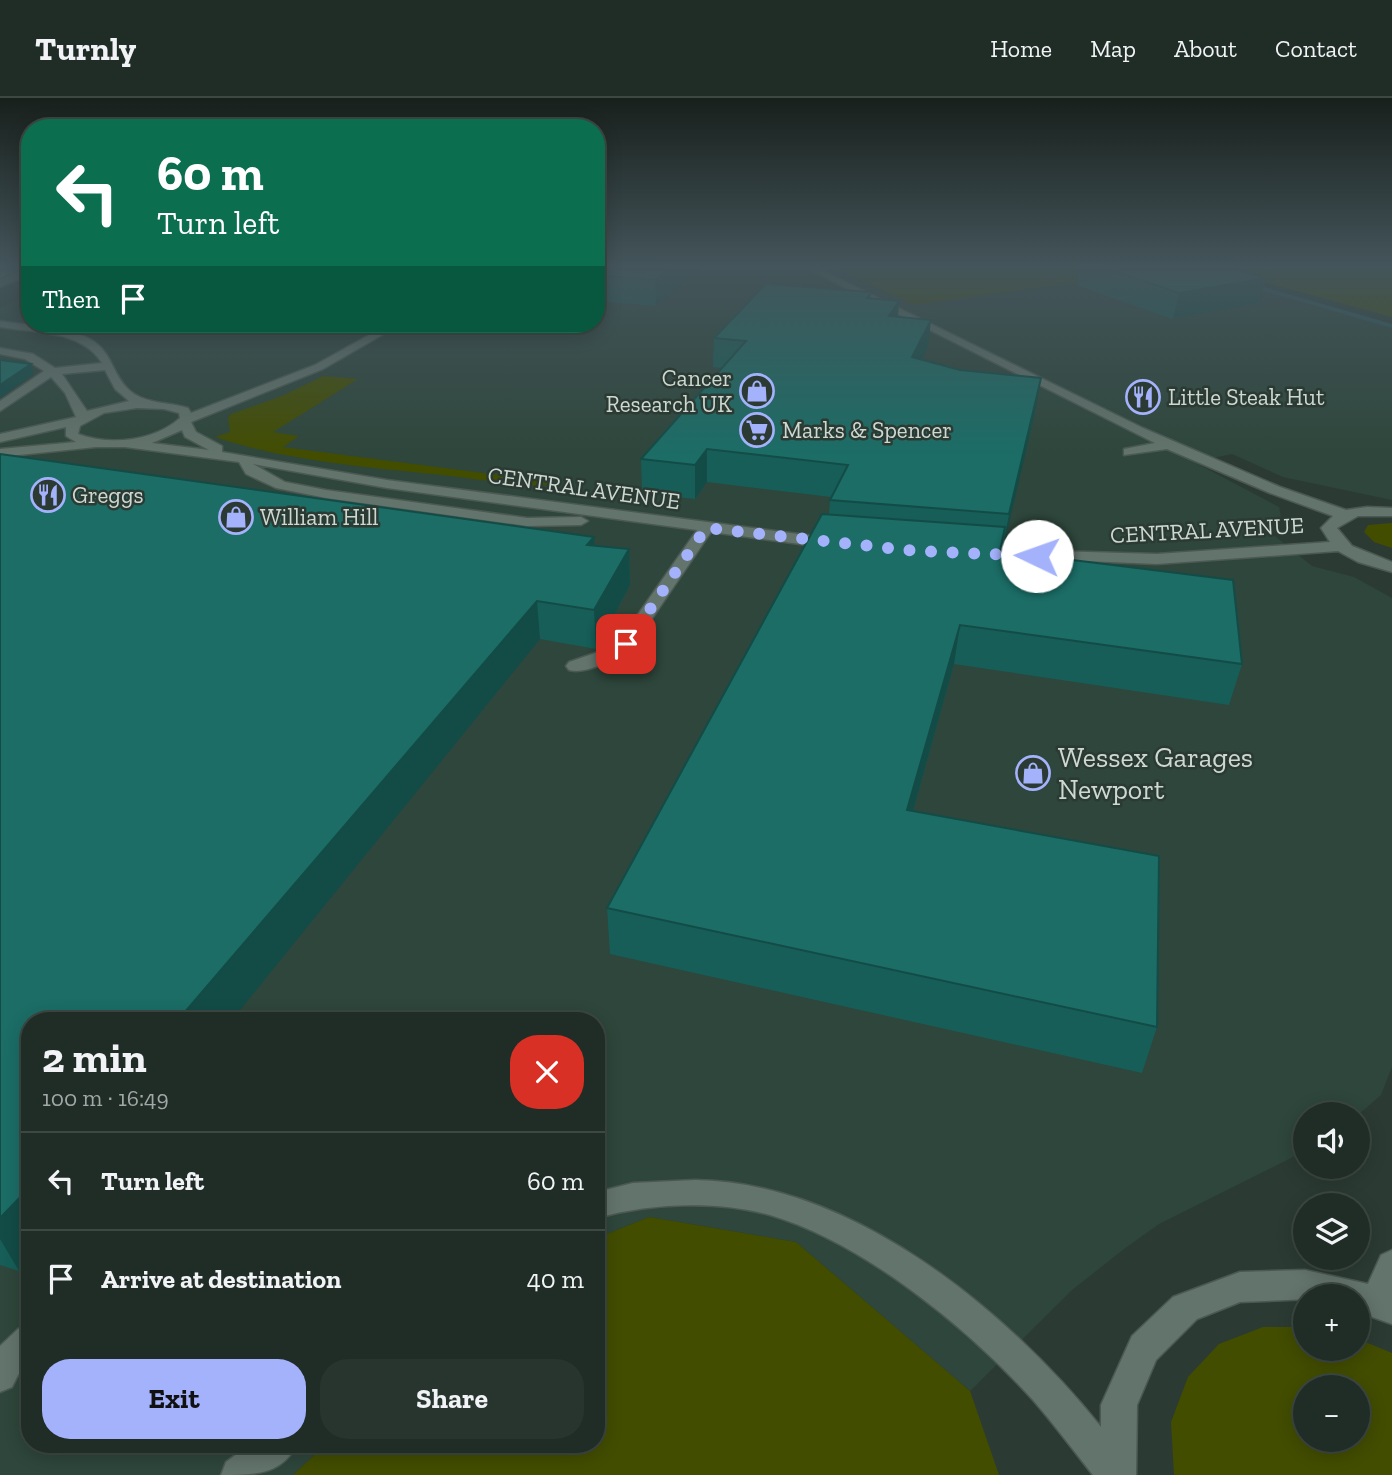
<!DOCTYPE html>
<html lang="en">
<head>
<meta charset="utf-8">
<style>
  body { margin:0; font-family:"Zilla Slab",serif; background:#28342e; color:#f1f3f6; height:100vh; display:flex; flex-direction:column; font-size:26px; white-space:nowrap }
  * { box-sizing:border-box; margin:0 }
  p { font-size:23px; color:#a2a7a7 }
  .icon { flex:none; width:38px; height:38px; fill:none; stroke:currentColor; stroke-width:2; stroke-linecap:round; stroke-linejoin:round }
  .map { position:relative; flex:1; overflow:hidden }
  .sheet { position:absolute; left:21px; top:914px; width:584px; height:441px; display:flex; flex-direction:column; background:#202c26; border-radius:28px; box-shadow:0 4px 18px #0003,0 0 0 2px #3d4843 }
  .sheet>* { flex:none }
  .banner { position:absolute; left:21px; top:21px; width:584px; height:214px; border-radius:28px; box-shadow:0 4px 18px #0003,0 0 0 2px #3d4843; background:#0b6e4f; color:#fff; overflow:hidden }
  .buttons { position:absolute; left:1293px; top:1004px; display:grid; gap:14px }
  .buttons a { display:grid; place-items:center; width:77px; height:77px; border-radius:50%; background:#202c26; box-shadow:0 4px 18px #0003,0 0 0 2px #3d4843; font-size:35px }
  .pin { position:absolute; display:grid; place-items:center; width:60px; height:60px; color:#fff; margin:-30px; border-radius:14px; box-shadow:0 4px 10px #0006 }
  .me { position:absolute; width:77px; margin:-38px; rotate:273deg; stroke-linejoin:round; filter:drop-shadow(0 0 5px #0008) }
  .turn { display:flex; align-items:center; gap:24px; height:147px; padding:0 21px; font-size:32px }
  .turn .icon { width:91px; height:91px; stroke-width:2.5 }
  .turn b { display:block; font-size:49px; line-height:60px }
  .then { display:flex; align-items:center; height:66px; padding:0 21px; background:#0003; gap:14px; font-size:26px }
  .round { display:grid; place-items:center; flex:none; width:74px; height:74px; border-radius:28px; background:#28342e }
  .head { display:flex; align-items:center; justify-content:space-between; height:119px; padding:0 21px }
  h1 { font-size:42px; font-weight:700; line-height:52px }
  .action { display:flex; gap:14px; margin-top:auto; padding:14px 21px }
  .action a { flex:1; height:80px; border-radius:28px; background:#a4b2fc; color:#111; font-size:28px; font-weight:700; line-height:80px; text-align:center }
  .action a+a { background:#28342e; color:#f1f3f6 }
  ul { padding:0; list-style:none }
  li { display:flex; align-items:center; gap:21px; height:98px; padding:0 21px; border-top:2px solid #3d4843 }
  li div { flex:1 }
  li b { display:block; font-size:26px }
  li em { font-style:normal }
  header { display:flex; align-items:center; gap:42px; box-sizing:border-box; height:98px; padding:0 35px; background:#202c26; border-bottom:2px solid #3d4843 }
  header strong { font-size:33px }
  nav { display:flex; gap:38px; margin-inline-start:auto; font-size:24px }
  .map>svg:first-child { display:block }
</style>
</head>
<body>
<header>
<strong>Turnly</strong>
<nav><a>Home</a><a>Map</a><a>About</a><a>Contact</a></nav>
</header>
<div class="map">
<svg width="1392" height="1377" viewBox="0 0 1392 1377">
  <rect width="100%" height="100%" fill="#2b3b33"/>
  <path fill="#2e463b" d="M597 167H1181L1392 230V402L1283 379 1232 356 1194 364 1279 409 1281 419 1271 435 1312 468 1354 479 1392 500V969L1381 997 1358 1017H1306L1305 1053 1159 1126 1124 1151 1072 1192 970 1293 796 1144 649 1119 597 1140V922H30V1346H326L293 1377H0V210L30 197V226H597Z"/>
  <g fill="#424d00" fill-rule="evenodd">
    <path d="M829 167H1142L1163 172 914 207Z"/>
    <path d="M1202 167H1392V219Z"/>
    <path d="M323 278 358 281 273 334 299 338 283 349 561 385C528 391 492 383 459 379 379 370 292 365 215 339L230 334 228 320 231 316 282 298Z"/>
    <path d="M1392 425V450L1374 444 1364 434 1368 427Z"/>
    <path d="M649 1119 796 1144 970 1293 999 1377H293L326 1346H597V1140Z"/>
    <path d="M1263 1229H1305L1306 1251H1358V1241L1392 1255V1377H1174L1171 1324 1188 1279 1219 1246ZM1306 1290H1358V1342H1306Z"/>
  </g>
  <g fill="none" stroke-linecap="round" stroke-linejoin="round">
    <path fill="#2a585f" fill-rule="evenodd" d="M1240 182 1392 226V230L1240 186Z"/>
    <g stroke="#4b5952" stroke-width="3">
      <g id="minor">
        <path d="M800 167H811L1143 330 1280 389 1346 412 1367 409 1392 410V418H1358L1337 430 1352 448 1392 464V474L1358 464 1338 453 1157 466 1013 460 1011 457 1019 452 1157 456 1330 444 1321 430 1333 418 1270 395 1167 351 1124 357V351L1155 345Z"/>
        <path d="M30 169V176L0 189V182Z"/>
        <path d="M0 223C29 228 63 227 90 241 112 253 112 276 128 291 143 306 169 304 188 310L191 315 315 267 389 226H401L323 271 191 324 196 334 222 348V354L387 382 837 441 845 446 837 451 711 434 632 550C617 560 587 577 569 572L566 568 569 564 607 551 620 542 697 432 387 390 253 366 285 384 326 392 527 420 581 419 588 423 581 427 527 428 326 400 276 390 246 376 239 364 125 349H96L0 359V351L76 344 66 338V329L0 344V336L76 319 65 295 51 279 0 313V303L44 273 25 261 0 256V250L33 256 55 270 102 265C82 232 34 235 0 229ZM105 272 115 291 129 303 87 313 62 276ZM137 310 164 311 179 315 180 320C154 343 110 348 78 336L80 328 104 315ZM182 332 185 339 209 352 152 345Z"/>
        <path d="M695 1082C852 1084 1007 1212 1101 1329V1307L1132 1238 1173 1199 1240 1174 1305 1172 1368 1186 1381 1157 1392 1152V1226L1358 1214V1199L1240 1204 1197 1221 1156 1262 1137 1307 1136 1377H1093C1073 1352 1054 1326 1033 1302 968 1230 864 1145 770 1117 717 1102 649 1105 597 1120V1094L633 1085Z"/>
        <path d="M30 1227V1266L18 1277 12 1289 0 1294V1248L18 1231Z"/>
        <path d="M250 1346H297C282 1377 254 1377 221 1377L226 1364Z"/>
      </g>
    </g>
    <g stroke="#4b5952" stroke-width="3">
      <path id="major" d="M17 167H29L0 180V174Z"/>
    </g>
    <use href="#minor" fill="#63746c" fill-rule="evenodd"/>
    <use href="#major" fill="#52914d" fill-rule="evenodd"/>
  </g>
  <g fill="#175e58">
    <path d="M597 167H704L656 208 597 203Z"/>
    <path d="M1080 167H1223L1259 205 1173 221 1076 187Z"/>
    <path d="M871 194V200L899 203 898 219 928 250 922 261 1036 310 1001 453 1242 566 1229 607 954 566 913 713 1157 929 1142 975 610 856 607 810 829 416 830 402 831 399 707 384 695 401 642 395 641 361 723 270 713 269 714 240Z"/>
    <path d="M0 356 594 439V447L629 451 630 487 596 551 540 541 30 922V1162L19 1173 0 1167Z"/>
  </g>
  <g fill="#134c47">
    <path d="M674 167H704L656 208 655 182Z"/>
    <path d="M1266 180 1259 205 1173 221 1179 195Z"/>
    <path d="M899 203 897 229 889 218Z"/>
    <path d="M931 222 928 250 909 288 912 259Z"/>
    <path d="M31 266 34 276 0 300V287Z"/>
    <path d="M1041 280 1036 310 1003 451 1009 416Z"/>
    <path d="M707 351V384L695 401V367Z"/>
    <path d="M594 439 596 475 587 447Z"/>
    <path d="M629 451 630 487 596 551 594 512Z"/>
    <path d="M537 503 540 541 232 922H178Z"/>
    <path d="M960 527 954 566 901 756 907 712Z"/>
    <path d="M30 1089V1162L19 1173 0 1141V1120Z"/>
  </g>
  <g fill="#1b6d66" stroke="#134c47" stroke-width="2">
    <path d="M597 167H674L655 182 597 177Z"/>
    <path d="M1096 167H1223L1266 180 1179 195Z"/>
    <path d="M766 186 871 194 867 200 899 203 889 218 931 222 912 259 960 272 1041 280 1009 416 830 402 848 367 707 351 695 367 641 361 746 243 714 240Z"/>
    <path d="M0 262 31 266 0 287Z"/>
    <path d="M0 356 594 439 587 447 629 451 594 512 537 503 178 922H30V1089L0 1120Z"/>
    <path d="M822 416 1005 429 1000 453 1233 482 1242 566 960 527 907 712 1159 758 1157 929 607 810Z"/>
  </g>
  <linearGradient id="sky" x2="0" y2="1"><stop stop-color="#18201c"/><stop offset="0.47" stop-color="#44555b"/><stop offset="1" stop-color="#44555b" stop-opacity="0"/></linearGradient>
  <rect width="1392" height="359" fill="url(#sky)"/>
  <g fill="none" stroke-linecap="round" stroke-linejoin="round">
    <path stroke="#a4b2fc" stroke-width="12" stroke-dasharray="0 21.6" d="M626 546 706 430 916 453 1037 458"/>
  </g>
  <defs>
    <g id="shop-ring" transform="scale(1.75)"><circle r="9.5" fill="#2b3b33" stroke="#a4b2fc" stroke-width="1.5"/><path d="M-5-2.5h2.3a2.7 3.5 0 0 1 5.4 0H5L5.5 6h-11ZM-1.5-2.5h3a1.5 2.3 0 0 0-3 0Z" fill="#a4b2fc"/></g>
    <g id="restaurant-ring" transform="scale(1.75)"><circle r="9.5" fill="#2b3b33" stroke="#a4b2fc" stroke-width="1.5"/><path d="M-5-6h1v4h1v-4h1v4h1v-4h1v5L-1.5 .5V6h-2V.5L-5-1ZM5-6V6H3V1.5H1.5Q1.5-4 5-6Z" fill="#a4b2fc"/></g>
    <g id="supermarket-ring" transform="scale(1.75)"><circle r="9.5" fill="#2b3b33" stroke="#a4b2fc" stroke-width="1.5"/><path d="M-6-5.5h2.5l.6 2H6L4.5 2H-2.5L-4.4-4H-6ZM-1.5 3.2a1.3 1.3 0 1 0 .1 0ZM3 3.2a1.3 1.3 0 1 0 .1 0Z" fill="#a4b2fc"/></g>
  </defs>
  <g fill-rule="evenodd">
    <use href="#shop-ring" x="757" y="293"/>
    <use href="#restaurant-ring" x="1143" y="299"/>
    <use href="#supermarket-ring" x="757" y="332"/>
    <use href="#restaurant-ring" x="48" y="397"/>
    <use href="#shop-ring" x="236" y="419"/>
    <use href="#shop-ring" x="1033" y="675"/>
  </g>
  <g text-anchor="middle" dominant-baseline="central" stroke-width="5" stroke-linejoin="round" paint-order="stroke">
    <g font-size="23" fill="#ced8d3" stroke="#2b3b33" text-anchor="start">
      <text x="732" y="280" text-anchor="end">Cancer<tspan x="732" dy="26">Research UK</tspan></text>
      <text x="1168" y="299">Little Steak Hut</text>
      <text x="782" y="332">Marks &amp; Spencer</text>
      <text x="72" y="397">Greggs</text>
      <text x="260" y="419">William Hill</text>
    </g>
    <g font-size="23" fill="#ced8d3" stroke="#2b3b33">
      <text transform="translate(584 390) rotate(8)">CENTRAL AVENUE</text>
      <text transform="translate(1207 432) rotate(-3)">CENTRAL AVENUE</text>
    </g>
    <g font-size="28" fill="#ced8d3" stroke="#2b3b33" text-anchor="start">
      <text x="1058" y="659">Wessex Garages<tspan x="1058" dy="32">Newport</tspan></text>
    </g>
  </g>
</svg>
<div class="buttons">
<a><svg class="icon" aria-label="sound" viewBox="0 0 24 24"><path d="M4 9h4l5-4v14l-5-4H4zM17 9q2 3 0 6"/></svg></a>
<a><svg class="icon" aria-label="layers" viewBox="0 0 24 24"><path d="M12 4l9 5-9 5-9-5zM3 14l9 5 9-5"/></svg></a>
<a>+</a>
<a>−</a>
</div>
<div class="pin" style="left:626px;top:546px;background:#d93025"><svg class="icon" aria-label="arrive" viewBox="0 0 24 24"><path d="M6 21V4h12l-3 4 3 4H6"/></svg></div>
<svg class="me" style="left:1037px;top:458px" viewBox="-20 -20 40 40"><circle r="19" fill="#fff"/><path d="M0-13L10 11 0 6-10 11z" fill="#a4b2fc"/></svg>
<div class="banner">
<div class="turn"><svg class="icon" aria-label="left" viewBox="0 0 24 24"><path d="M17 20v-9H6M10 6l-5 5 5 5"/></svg><div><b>60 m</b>Turn left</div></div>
<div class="then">Then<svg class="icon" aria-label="arrive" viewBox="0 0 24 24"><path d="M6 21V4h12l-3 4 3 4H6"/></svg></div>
</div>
<section class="sheet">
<div class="head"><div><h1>2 min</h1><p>100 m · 16:49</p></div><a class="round" style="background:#d93025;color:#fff"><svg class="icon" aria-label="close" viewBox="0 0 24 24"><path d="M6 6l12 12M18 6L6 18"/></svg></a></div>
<ul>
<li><svg class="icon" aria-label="left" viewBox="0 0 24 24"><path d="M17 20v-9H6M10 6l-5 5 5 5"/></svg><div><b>Turn left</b></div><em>60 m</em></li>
<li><svg class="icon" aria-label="arrive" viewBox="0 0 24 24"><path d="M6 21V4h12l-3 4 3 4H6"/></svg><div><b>Arrive at destination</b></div><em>40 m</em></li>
</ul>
<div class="action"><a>Exit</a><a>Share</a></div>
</section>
</div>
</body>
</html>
